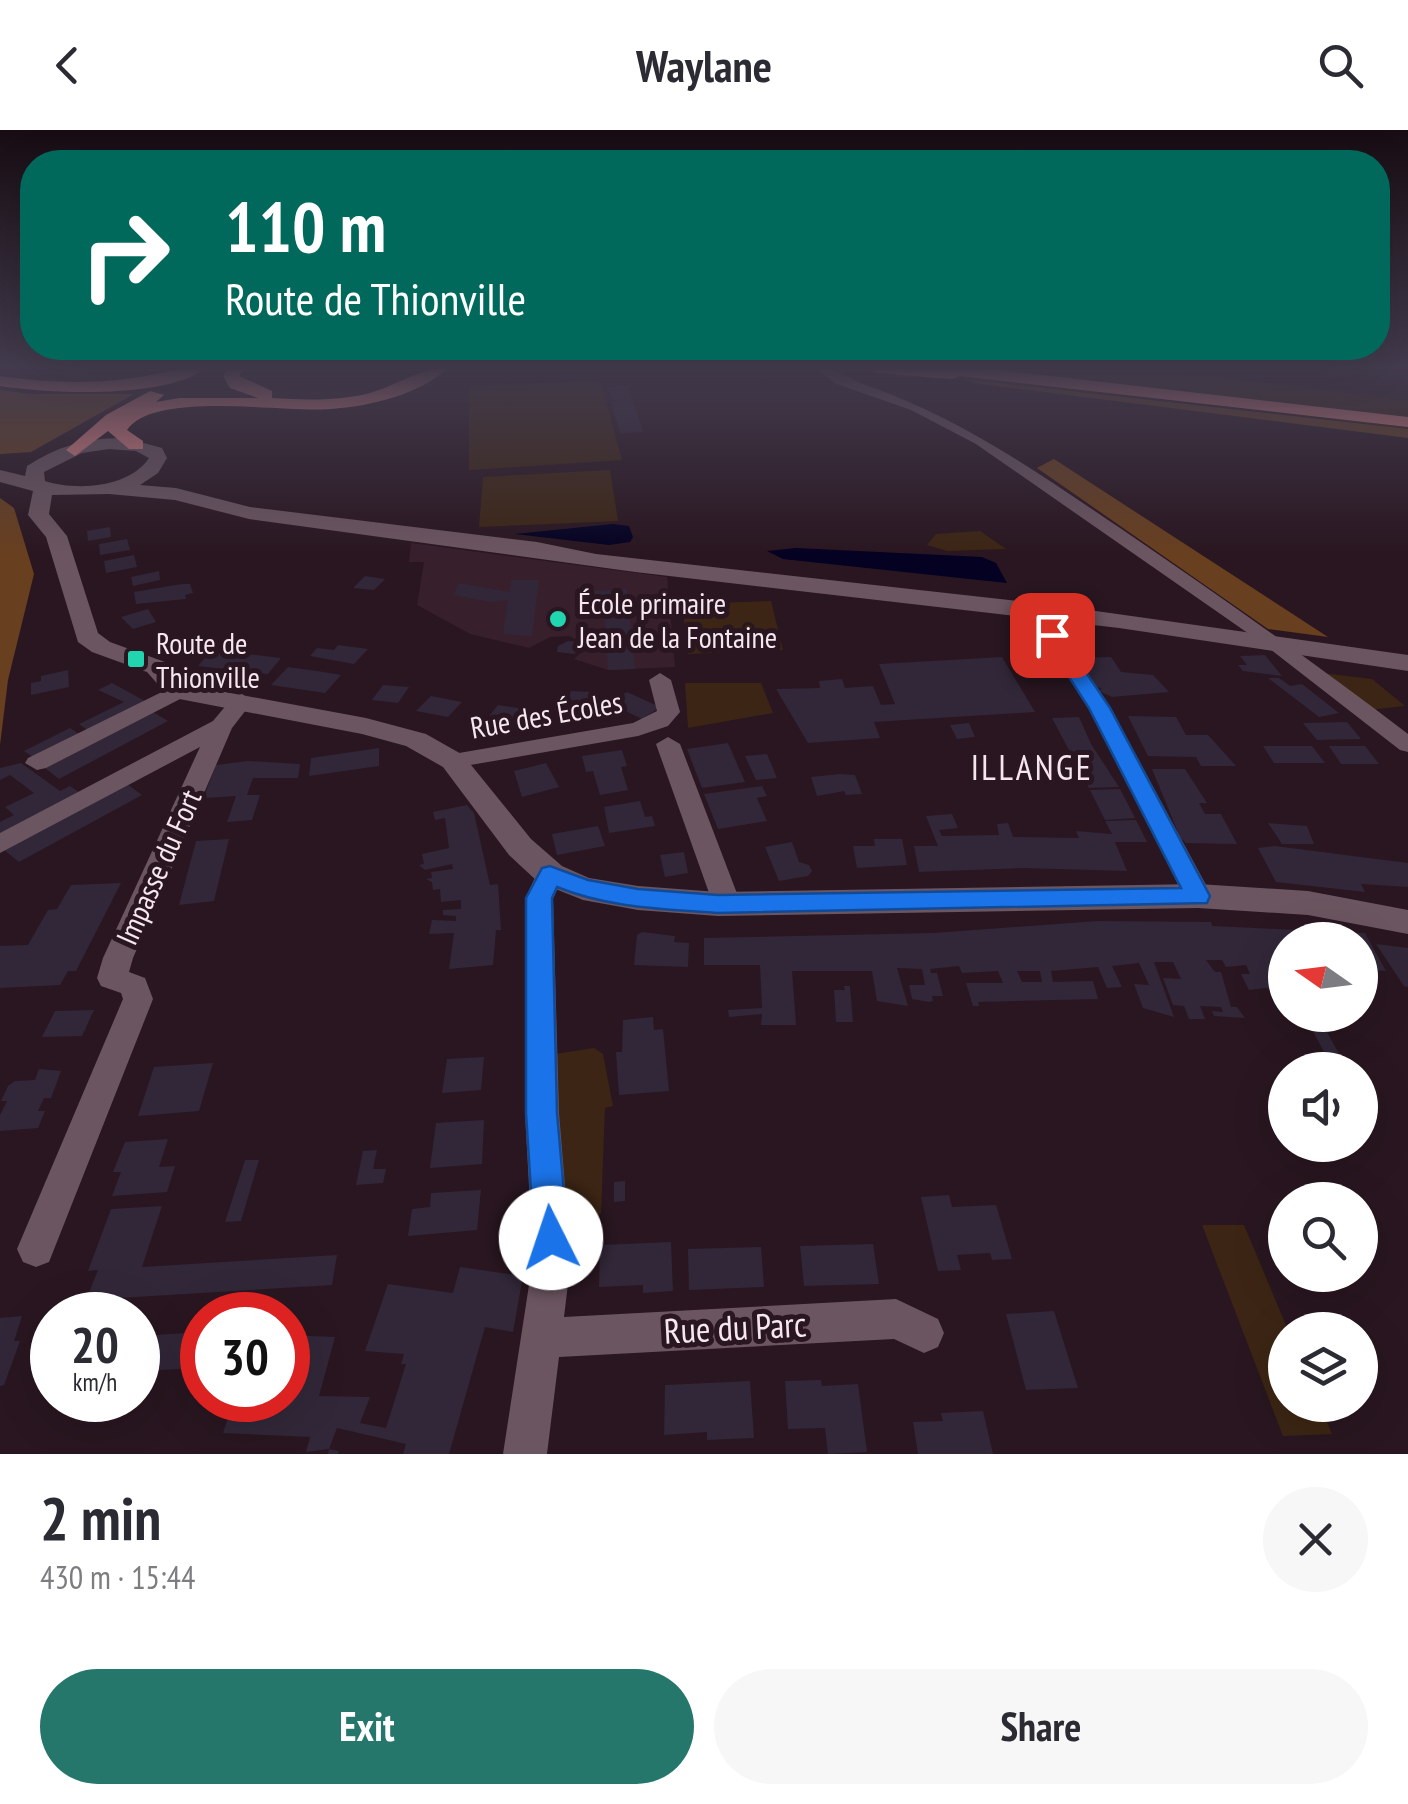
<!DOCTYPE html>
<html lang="en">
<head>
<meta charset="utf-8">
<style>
  body { margin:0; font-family:"PT Sans Narrow",sans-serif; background:#f7f7f7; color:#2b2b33; height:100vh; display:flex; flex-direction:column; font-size:38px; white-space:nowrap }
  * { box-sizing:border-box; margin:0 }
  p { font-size:32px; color:#7c7c81 }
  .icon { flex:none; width:55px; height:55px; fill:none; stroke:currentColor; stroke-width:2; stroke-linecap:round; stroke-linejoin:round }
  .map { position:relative; height:1324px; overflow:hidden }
  .side { display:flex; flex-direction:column; background:#fff; flex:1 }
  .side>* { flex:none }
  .hud { position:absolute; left:20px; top:20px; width:1370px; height:210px; border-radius:40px; box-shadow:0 10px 40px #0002; background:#00695c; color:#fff; overflow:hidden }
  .needle { width:65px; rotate:284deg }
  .fabs { position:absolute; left:1268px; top:792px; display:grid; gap:20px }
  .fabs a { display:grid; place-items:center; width:110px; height:110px; border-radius:50%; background:#fff; box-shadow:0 10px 40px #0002; font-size:50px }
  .speed { position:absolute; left:30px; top:1162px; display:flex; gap:20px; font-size:50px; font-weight:700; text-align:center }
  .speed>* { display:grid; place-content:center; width:130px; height:130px; border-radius:50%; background:#fff; box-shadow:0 10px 40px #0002; line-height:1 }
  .speed small { font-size:25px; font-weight:400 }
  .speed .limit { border:15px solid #d22; background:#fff; color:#111 }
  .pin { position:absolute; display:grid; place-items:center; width:85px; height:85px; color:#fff; margin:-42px; border-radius:20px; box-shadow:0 5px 15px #0006 }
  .me { position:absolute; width:110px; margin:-55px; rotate:356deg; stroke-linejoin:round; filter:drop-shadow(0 0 8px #0008) }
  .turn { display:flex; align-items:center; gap:35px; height:210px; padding:0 40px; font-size:45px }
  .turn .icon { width:130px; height:130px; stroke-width:2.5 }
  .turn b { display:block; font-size:70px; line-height:85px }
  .round { display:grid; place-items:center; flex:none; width:105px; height:105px; border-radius:52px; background:#f7f7f7 }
  .overview { display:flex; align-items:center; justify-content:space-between; height:170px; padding:0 40px }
  h1 { font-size:60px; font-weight:700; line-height:75px }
  .primary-button { display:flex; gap:20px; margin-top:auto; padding:20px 40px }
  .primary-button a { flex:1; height:115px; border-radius:60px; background:#26776b; color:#fff; font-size:40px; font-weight:700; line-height:115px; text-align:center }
  .primary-button a+a { background:#f7f7f7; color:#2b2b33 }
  header { display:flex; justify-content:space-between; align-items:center; height:130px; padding:0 40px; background:#fff; font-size:45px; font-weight:700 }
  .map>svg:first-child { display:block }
</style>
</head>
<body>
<header><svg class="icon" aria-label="back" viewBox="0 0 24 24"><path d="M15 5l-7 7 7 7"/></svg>Waylane<svg class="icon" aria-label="search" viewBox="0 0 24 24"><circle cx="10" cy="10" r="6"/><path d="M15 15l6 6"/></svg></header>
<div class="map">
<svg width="1408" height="1324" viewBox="0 0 1408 1324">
  <rect width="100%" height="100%" fill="#291620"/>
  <path fill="#371f2c" d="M411 413 667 447 675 537 608 540 574 529 588 516 569 506 550 507 529 518 470 504 417 475 424 432H409Z"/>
  <g fill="#3c2514">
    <path d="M824 238H1148L1408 271V299L1207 273Z"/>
    <path d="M600 250 622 330 469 340V257Z"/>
    <path d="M610 340 618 391 479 397 483 347Z"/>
    <path d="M980 401 1006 419 947 421 927 415 936 404Z"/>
    <path d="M771 471 783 520 688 524 682 474Z"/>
    <path d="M1322 543 1372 549 1405 576 1369 580Z"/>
    <path d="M685 553H761L773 583 688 598Z"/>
    <path d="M594 918 603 924 613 976 605 978 601 1084 567 1081 556 992 555 924Z"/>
    <path d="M1202 1095H1244L1288 1200H1285V1275H1320L1332 1304 1283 1306Z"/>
  </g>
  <g fill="#683f1f">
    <path d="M965 249 1408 299V308L973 253Z"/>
    <path d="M0 260 32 264H134L31 322 0 324Z"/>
    <path d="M1054 329 1328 507 1268 499 1037 338Z"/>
    <path d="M0 368 14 378 34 444 8 550 0 615Z"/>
  </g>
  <g fill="#040122">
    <path d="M613 394 629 396 633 407 630 412 609 415 515 404Z"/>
    <path d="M796 418 982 427 996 433 1007 453 783 429 767 421Z"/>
  </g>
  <g fill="#312738" fill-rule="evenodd">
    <path d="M628 256 633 271 643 302 620 303 611 272H619L613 270 606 257Z"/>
    <path d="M110 397 111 407 88 411 87 401Z"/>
    <path d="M127 409 130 420 100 425 99 414Z"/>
    <path d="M134 425 137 437 106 443 104 431Z"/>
    <path d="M159 441 160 450 133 456 131 447Z"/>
    <path d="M365 446 385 449 374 460 353 458Z"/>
    <path d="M511 450H539L532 506 503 504 508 470 490 472 453 465 459 453 510 462Z"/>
    <path d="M182 454H190L193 463 185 465 186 469 136 474 134 462Z"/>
    <path d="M627 459 635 539 608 540 604 468H595L594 461Z"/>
    <path d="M148 479 156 492 133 499 121 487Z"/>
    <path d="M568 511 580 512 584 518 574 524 557 522 558 516Z"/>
    <path d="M338 515 368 519 354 534 310 526 317 518 334 520Z"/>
    <path d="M211 521 247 524 281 528 268 544 198 536Z"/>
    <path d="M1265 525 1282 546 1243 541 1238 535H1247L1240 526Z"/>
    <path d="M1002 527 1035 582 874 592 880 608 808 613 776 559 820 558 819 551 842 549 845 558 873 556 881 575 895 574 879 534Z"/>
    <path d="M1111 527 1121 542 1153 545 1169 562 1112 567 1099 561 1102 559 1094 555 1078 528Z"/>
    <path d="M288 537 317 541 341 545 325 563 271 555Z"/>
    <path d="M68 540 69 557 31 565V553L41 551V546Z"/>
    <path d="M1268 548H1279L1290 556 1302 554 1339 583 1319 587Z"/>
    <path d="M112 553 145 571 87 600 79 594 124 572 98 560Z"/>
    <path d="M383 555 409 557 398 573 372 570Z"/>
    <path d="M571 561 592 562 586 578 565 577Z"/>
    <path d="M627 562 660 577 642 589 609 573Z"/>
    <path d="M431 566 462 572 448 587 416 581Z"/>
    <path d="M498 575 545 582 533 599 486 590Z"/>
    <path d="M153 582 168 591 59 649 45 638Z"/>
    <path d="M1128 586 1176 587 1186 605H1208L1236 636H1201L1196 627 1148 626Z"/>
    <path d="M1079 587 1091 614 1119 657 1089 658 1052 588Z"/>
    <path d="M1347 592 1361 609 1317 610 1303 593Z"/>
    <path d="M969 593 975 607 957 609 950 595Z"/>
    <path d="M70 598 79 604 33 627 24 621Z"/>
    <path d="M728 613 745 652 702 658 687 619Z"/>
    <path d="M1263 616H1312L1325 633H1274Z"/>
    <path d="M1329 616H1365L1379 634H1341Z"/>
    <path d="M379 618V636L309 646 311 628Z"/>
    <path d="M622 620 627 636 621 637 628 660 600 665 593 641 586 642 582 626Z"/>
    <path d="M767 624 777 648 756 650 745 626Z"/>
    <path d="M248 631 300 634 298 648H253L247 665H260L252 690 227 692 236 666 206 668V661L216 635Z"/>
    <path d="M21 633 60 661 70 656 80 663 0 705V692L14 685 5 677 34 663 10 645 0 650V638Z"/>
    <path d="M546 633 559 657 522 667 514 641Z"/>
    <path d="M1152 639H1185L1207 673H1199L1205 684H1221L1237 714 1186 713 1180 707Z"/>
    <path d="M840 644 855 645 862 664 846 665 844 661 817 666 811 647Z"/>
    <path d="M127 654 142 665 19 732 4 720Z"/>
    <path d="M762 656 767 666 757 668 767 691 718 699 704 664Z"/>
    <path d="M1120 659 1135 688 1105 690 1090 660Z"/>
    <path d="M640 671 645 687 652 686 655 696 609 703 604 677Z"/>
    <path d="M467 675 474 683 490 755 498 754 501 800H496L493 835 449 839 454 803 429 804 432 790 456 791V786L443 785V780L461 779V770L441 772 440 759 433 760 432 752 426 749 432 748 431 742 453 739 452 734 425 740 419 735 424 734 422 724 449 718 445 688 435 690 433 682Z"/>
    <path d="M952 684 958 698 939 700 942 706 999 705 997 694 1008 693 1013 707 1079 708 1076 701 1112 704 1105 691 1136 690 1147 712H1115L1127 741 1023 738 919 742 914 716H938L926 686Z"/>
    <path d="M1268 693 1307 696 1314 714H1282Z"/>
    <path d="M598 696 605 716 557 725 552 704Z"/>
    <path d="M229 709 214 771 179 775 196 711Z"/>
    <path d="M874 709H902L907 735 857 738 853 716H875Z"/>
    <path d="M792 712 799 732 809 735 812 741 808 746 779 751 765 717Z"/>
    <path d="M1275 716 1408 733V757L1361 754 1365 762 1276 752 1258 718Z"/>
    <path d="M684 722 688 743 665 747 660 725Z"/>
    <path d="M121 753 76 841H68L60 855 0 858V816L28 815 48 780 57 779 71 755Z"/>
    <path d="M1098 791 1211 792 1212 796 1365 803 1386 841 1360 839V810H1285V860L1280 859 1281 863 1266 858 1249 860 1241 844H1250L1246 835 1226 837 1222 830H1206L1215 842H1221L1231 877H1237L1245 888 1214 886 1212 881 1223 882 1221 877 1200 876 1205 889H1189L1184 876 1173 875 1163 848 1181 849 1173 832H1154L1174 887 1143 878 1134 854 1149 855 1139 833 1112 836 1122 857 1107 858 1098 837 1051 841 1053 852 1093 851 1098 869 978 872 979 876H973L966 853H1003L998 841 962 843 959 836 930 839 931 843H937L943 866H932L933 871 929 872 912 869 909 855H925L922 839 897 838 908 876 877 871 872 841H792L796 895H761L762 884 729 887 728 880 762 878 760 835H704V808L934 803ZM1017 841H1040L1042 852H1022Z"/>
    <path d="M642 802 675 806 674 812 689 813 688 837 634 835 637 805Z"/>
    <path d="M1376 814 1408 818V857L1404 856Z"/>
    <path d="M844 856H850L853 892H836L834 860H845Z"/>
    <path d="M94 880 82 906 42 907 55 881Z"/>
    <path d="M1304 885H1322L1328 895H1323L1348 940H1334Z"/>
    <path d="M653 887 654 900 663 899 669 961 619 965 616 922H622L623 890Z"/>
    <path d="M484 927 481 960 442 963 447 929Z"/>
    <path d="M213 933 199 981 138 986 154 937Z"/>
    <path d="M39 939 61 941 51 968H44L38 981H45L38 998 0 1001V985L7 971H1L8 956 15 951 35 950Z"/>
    <path d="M484 990 482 1034 430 1038 436 993Z"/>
    <path d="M168 1009 159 1037 175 1036 167 1062 112 1066 121 1042H113L125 1012Z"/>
    <path d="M377 1020 373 1039H386L383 1053 356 1055 363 1021Z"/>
    <path d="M245 1030H259L241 1091 225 1092Z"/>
    <path d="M625 1051V1071L614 1072V1052Z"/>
    <path d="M481 1060 477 1100 408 1106 412 1079 430 1077 431 1063Z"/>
    <path d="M949 1065 952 1077 996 1075 1012 1129 992 1130 990 1123 957 1125 961 1140 938 1141 921 1067Z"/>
    <path d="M162 1076 142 1137 337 1125 332 1155 86 1170 98 1140 88 1141 111 1079Z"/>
    <path d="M671 1112 673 1161 643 1163V1155L599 1157 600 1115Z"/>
    <path d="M873 1114 879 1154 804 1156 800 1116Z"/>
    <path d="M761 1117 764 1157 689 1160 688 1119Z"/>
    <path d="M460 1137 523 1146 513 1202 485 1197 449 1324H403L406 1314 337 1298 329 1319 339 1321 338 1324H328L329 1319 306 1322 310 1307 223 1303 234 1270H288V1205L335 1207 319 1266 370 1267 360 1293 386 1298 406 1234H401L404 1224 365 1221 388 1154 453 1163Z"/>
    <path d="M1054 1181 1078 1258 1026 1260 1006 1184Z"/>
    <path d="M22 1186 14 1211H20L4 1255 0 1256V1188Z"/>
    <path d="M202 1202V1238L138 1241V1206Z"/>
    <path d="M821 1250 822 1256 858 1254 867 1322 828 1324 825 1298 788 1299 785 1251Z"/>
    <path d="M750 1251 754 1308 707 1310V1302L664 1305 665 1255Z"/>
    <path d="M983 1281 993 1324H918L913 1292 943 1291 941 1283Z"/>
  </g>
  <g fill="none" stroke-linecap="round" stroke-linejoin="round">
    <g fill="#6b5560" fill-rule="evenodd">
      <path d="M817 238C835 238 848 249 866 255 963 289 1038 343 1123 400 1220 466 1315 533 1408 604V622L1400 620 1265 515 976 314 911 280 834 253Z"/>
      <path d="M1052 499 1059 501 1111 579 1212 766 1208 773H1188L1184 766 1089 579 1042 505Z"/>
      <path d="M660 543 671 550 680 582 668 596 638 606 453 638 441 631 453 624 633 593 657 581 649 550Z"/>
      <path d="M178 554 186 556 189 561 186 566 46 638 37 640 25 633 28 628Z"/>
      <path d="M242 564 253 571 232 598 133 828 129 842 145 848 153 869 49 1132 36 1137 23 1132 17 1119 123 869 121 863 101 856 97 848 103 828 200 617 0 723V703L213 591 234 566Z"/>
      <path d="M668 607 680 614 741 774 737 781H717L713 774 656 614Z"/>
      <path d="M550 735 560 737 564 744 553 769 559 983 571 1129 564 1187 896 1169 938 1189 944 1203 938 1217 924 1223 894 1209 559 1227 547 1324H503L533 1129 525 983V769L540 737Z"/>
    </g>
    <path fill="#6b5560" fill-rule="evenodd" d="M125 308 162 318 167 328 158 343 140 355 176 358 250 377 537 412 596 424 1046 474 1408 525V541L1119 498 635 442 249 389 175 370 109 364 52 365 49 384 67 406 98 503 110 512 165 532 187 555 366 588 426 604 463 625 531 709 562 736 589 748 638 756 718 762 1198 754 1308 761 1408 780V804L1308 785 1198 778 718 786 638 780 583 770 538 752 509 725 443 637 406 616 362 604 169 567 147 542 92 522 78 512 46 407 28 385 33 361 0 352V340L25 346 27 336C57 316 89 307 125 308ZM109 319 136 321 149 328C129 358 76 361 45 351L44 342 82 323Z"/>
    <g fill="#e88684" fill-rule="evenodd">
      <path d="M180 238H207C163 269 52 264 0 256V246C60 255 121 255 180 238Z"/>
      <path d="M228 238H244L239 246 272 261V268C303 270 336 271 366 264 395 257 418 238 448 238 418 265 371 276 331 279 285 283 154 260 127 300L143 311V319H129L108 301 75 326 66 320 106 285 150 261 164 265 156 272 179 268H258L230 258 223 246Z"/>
      <path d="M868 238H980L1408 287V297L959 246 952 249 876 243Z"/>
    </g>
  </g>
  <linearGradient id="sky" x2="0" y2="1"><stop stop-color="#170c12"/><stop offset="0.56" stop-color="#433c4e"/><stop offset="1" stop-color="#433c4e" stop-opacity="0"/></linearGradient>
  <rect width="1408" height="424" fill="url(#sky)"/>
  <path fill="#1a73e8" stroke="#114b97" stroke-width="2.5" d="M1052 499 1058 501 1110 578 1210 766 1207 773 718 783C664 779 608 778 557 757L552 768 557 983 568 1108 563 1120 551 1124 539 1120 534 1108 526 983V768L542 738 550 736 588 750 638 759 718 765 1181 758 1089 578 1042 505Z"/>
  <g fill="#20d5b0" stroke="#291620" stroke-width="4">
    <circle cx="558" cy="489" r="10"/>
    <rect x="126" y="519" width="20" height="20" rx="5"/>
  </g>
  <g text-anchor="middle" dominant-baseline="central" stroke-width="10" stroke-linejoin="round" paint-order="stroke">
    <g font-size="30" fill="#f5e7ed" stroke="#291620" text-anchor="start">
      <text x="578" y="472">École primaire<tspan x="578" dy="34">Jean de la Fontaine</tspan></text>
      <text x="156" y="512">Route de<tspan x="156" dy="34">Thionville</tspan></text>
    </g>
    <g font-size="30" fill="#f5e7ed" stroke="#291620">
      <text transform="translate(546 584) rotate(-10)">Rue des Écoles</text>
      <text transform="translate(158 737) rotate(-66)">Impasse du Fort</text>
    </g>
    <g font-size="35" letter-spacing="2.5" fill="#f5e7ed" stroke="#291620">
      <text x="1032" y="637">ILLANGE</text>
    </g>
    <g font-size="35" fill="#f5e7ed" stroke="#291620">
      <text transform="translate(735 1197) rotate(-3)">Rue du Parc</text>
    </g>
  </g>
</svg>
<div class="fabs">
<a><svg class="needle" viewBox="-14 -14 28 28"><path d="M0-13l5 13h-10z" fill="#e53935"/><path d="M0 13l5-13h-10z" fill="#7c7c81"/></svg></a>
<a><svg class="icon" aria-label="sound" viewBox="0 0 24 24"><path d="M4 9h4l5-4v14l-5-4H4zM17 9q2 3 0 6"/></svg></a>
<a><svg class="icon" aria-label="search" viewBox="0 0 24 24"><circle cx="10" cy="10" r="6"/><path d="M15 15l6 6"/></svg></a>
<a><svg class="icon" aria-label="layers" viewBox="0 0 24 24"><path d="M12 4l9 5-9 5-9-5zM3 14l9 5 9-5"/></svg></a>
</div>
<div class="speed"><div>20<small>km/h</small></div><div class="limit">30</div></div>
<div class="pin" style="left:1052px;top:505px;background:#d93025"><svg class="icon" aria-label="arrive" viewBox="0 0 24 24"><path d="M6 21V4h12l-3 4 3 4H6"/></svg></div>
<svg class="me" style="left:551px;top:1108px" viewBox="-20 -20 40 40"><circle r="19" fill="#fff"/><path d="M0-13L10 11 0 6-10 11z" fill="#1a73e8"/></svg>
<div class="hud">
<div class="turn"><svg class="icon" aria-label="right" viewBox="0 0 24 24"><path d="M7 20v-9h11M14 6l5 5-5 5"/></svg><div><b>110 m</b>Route de Thionville</div></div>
</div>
</div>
<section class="side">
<div class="overview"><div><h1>2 min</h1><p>430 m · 15:44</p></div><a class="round"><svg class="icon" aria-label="close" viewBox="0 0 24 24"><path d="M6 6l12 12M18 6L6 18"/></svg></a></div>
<div class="primary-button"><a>Exit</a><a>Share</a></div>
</section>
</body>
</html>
